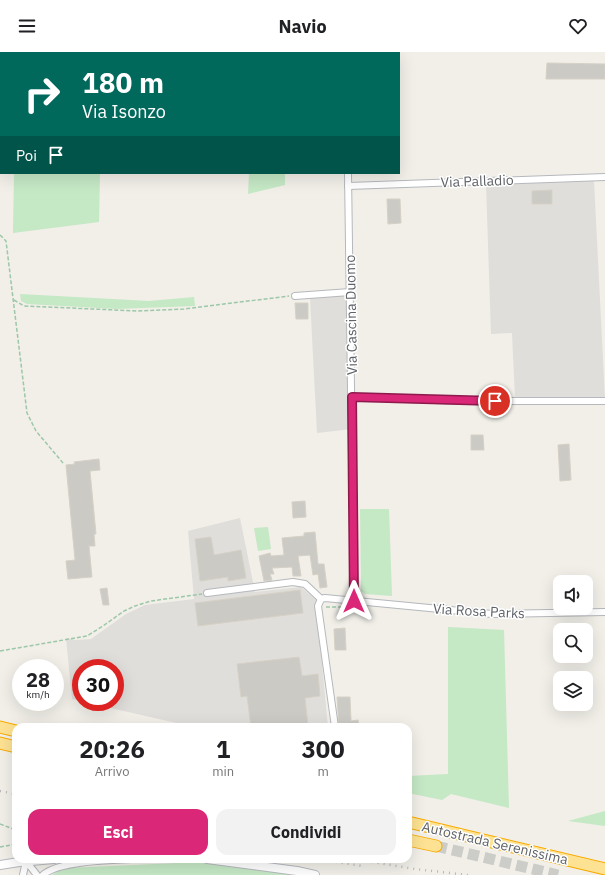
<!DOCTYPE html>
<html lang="it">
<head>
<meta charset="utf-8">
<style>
  body { margin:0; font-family:"IBM Plex Sans",sans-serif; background:#f2f2f2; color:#202124; height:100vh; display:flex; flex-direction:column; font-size:15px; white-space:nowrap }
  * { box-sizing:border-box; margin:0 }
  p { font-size:13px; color:#757577 }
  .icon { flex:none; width:22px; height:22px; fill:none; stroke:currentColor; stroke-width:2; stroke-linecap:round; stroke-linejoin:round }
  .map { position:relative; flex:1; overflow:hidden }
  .panel { position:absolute; left:12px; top:671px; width:400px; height:140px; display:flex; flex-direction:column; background:#fff; border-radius:12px; box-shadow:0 4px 16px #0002 }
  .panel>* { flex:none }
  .guide { position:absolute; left:0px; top:0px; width:400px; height:122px; box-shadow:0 4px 16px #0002; background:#00695c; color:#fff; overflow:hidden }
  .controls { position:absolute; left:553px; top:523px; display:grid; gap:8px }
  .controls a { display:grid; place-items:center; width:40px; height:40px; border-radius:8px; background:#fff; box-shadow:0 4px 16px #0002; font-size:20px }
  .speed { position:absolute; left:12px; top:607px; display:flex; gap:8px; font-size:20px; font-weight:700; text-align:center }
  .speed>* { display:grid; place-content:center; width:52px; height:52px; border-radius:50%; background:#fff; box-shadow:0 4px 16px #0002; line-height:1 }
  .speed small { font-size:10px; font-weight:400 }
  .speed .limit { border:6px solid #d22; background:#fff; color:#111 }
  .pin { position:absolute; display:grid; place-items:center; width:34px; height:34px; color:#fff; margin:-17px; border:2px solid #fff; border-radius:50%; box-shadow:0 1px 4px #0007 }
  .me { position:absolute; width:44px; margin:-22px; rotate:0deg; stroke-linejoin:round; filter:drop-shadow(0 0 3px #0008) }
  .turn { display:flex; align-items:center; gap:14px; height:84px; padding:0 16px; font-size:18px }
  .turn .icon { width:52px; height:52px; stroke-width:2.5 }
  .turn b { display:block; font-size:28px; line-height:34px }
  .then { display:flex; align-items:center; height:38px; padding:0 16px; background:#0003; gap:8px; font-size:15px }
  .eta { display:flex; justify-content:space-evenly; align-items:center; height:68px; text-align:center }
  .eta b { font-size:24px; font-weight:700; line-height:28px }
  .primary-button { display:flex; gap:8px; margin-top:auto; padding:8px 16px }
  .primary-button a { flex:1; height:46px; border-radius:12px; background:#db2777; color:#fff; font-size:16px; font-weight:700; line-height:46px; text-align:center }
  .primary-button a+a { background:#f2f2f2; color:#202124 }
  header { display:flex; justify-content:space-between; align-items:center; height:52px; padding:0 16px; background:#fff; font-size:18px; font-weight:700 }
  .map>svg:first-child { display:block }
</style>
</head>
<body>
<header><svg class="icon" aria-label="menu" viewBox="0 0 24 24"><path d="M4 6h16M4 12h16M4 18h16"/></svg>Navio<svg class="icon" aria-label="heart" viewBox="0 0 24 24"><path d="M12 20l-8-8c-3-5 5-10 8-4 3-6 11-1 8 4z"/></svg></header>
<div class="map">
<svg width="605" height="823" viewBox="0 0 605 823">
  <rect width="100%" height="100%" fill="#f1efe8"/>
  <g fill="#e0deda">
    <path d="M594 129 605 347H515L512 281 491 282 486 133Z"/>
    <path d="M348 243 351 377 317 381 310 246Z"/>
    <path d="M240 466 255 540 301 535 316 548 328 675H194L84 650H115V616H81V649L72 647 66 586 76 588 91 587 126 562 145 553 194 547 188 479Z"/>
  </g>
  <g fill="#c5e8c5">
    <path d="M14 121H100L99 170 13 181Z"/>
    <path d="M249 121H285V133L248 142Z"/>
    <path d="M20 242 149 249 194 245 195 254 116 257 27 252 21 249Z"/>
    <path d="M360 457H389L392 544 365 542 361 539Z"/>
    <path d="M268 475 271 497 258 499 254 476Z"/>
    <path d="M448 575 504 578 509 756 451 742 442 748 408 741V724L448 722Z"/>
    <path d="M605 759V774L568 769Z"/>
    <path d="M199 810 257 816 294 823H52L60 818 67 816Z"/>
  </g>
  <g fill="#cccac5" stroke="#d6d1c6">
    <path d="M547 11 605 12V27H546Z"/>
    <path d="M552 138V152H532V139Z"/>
    <path d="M387 147H400L401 171 388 172Z"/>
    <path d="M295 251H308V267H296Z"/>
    <path d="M471 383H483L484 398H471Z"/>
    <path d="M569 392 571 428 560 429 558 393Z"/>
    <path d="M99 407 100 418 90 419 96 482H94L95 494H89L92 525 68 527 66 509 75 508 66 413 75 412 74 410Z"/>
    <path d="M305 449 306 465 293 466 292 450Z"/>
    <path d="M315 480 318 512H324L327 535 320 536 318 522 313 523 310 503 298 504 301 524H293L292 515 272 516 274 522H270L272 528 264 529 259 504 270 501 271 504 284 503 282 486 304 484V481Z"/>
    <path d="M211 485 214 503 241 498 246 526 228 529V525L200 529 195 487Z"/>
    <path d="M107 536 109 553H103L100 537Z"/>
    <path d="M300 538 303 561 198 574 195 551Z"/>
    <path d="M345 576 346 598H335L334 577Z"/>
    <path d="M299 605 302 624 318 622 320 644 305 646 308 674 251 675 247 644 241 645 237 612Z"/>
    <path d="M337 645H350L351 669 358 668 359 675H339Z"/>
  </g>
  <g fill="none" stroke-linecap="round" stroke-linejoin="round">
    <path stroke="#ccccc8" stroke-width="11" stroke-dasharray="11 5.5" stroke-linecap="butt" d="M436 794 558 823"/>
    <g stroke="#b5b8bc" stroke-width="8">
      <g id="street">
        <path d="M346 0V1"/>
        <path d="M348 121 354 549"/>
        <path d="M348 134 605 125"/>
        <path d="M295 244 350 240"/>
        <path d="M352 345 464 349H605"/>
        <path d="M207 541 293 530 305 532 321 547"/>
        <path d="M335 675 318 554 321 547 325 546 492 562 605 560"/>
        <path d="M23 823 26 809 37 823"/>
        <path d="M43 823C58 809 111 808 132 807"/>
      </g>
    </g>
    <g stroke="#b6babf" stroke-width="10">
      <g id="secondary">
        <path d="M207 807 297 819 315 823"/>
        <path d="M0 813 19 810 54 807"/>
      </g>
    </g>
    <g stroke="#f9ab00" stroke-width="13">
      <g id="highway">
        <path d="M0 675 16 679"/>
        <path d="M0 691 16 695"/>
        <path d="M408 770 605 817"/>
        <path d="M408 788 436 794"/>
      </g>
    </g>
    <g stroke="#9cc7a9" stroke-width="1.5" stroke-dasharray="4 2" stroke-linecap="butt">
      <path d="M0 54H1"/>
      <path d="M0 183 6 189 27 361 36 379 63 411"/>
      <path d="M14 248 24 254 138 259 184 257 289 244"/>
      <path d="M326 555H342"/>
      <path d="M0 599 87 584 103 574 124 559 135 554 151 549 202 542"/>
      <path d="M0 772 16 778"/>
      <path d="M0 795 16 792"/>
    </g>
    <use href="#street" stroke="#fff" stroke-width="6"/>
    <use href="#secondary" stroke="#fff" stroke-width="8"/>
    <use href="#highway" stroke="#fde293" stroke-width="11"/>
    <g stroke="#b6b7b8" stroke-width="2.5" stroke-dasharray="1 5" stroke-linecap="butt">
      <path d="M0 739 16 742"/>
      <path d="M318 807 362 814"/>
      <path d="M354 807 415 817 468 823"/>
    </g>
  </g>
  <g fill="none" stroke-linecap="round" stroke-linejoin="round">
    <g stroke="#8e194d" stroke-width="10">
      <path id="route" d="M354 549 352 345 495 349"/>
    </g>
    <use href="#route" stroke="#db2777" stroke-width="7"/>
  </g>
  <g text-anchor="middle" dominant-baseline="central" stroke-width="3" stroke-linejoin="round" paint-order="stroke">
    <g font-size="14" fill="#5f6368" stroke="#fff">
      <text transform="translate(477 129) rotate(-2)">Via Palladio</text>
      <text transform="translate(351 263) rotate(-91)">Via Cascina Duomo</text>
      <text transform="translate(479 559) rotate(3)">Via Rosa Parks</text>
      <text transform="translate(495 791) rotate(13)">Autostrada Serenissima</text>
    </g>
  </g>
</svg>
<div class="controls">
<a><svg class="icon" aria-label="sound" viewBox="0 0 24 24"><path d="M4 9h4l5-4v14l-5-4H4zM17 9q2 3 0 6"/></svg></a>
<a><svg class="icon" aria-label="search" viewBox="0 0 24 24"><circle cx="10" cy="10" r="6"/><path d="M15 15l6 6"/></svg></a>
<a><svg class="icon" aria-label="layers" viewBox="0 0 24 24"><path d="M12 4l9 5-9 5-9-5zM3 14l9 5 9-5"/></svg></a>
</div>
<div class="speed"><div>28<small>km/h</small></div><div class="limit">30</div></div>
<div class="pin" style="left:495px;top:349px;background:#d93025"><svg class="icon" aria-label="arrive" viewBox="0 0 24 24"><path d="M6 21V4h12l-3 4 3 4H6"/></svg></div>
<svg class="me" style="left:354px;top:549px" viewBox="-20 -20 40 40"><path d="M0-17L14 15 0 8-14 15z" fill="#db2777" stroke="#fff" stroke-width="4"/></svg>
<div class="guide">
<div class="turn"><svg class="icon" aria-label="right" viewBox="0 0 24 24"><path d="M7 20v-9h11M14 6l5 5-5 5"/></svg><div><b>180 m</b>Via Isonzo</div></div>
<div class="then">Poi<svg class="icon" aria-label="arrive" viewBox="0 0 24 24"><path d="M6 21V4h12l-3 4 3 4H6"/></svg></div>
</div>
<section class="panel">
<div class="eta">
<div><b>20:26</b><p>Arrivo</p></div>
<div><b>1</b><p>min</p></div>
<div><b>300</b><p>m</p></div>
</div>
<div class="primary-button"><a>Esci</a><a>Condividi</a></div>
</section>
</div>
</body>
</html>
